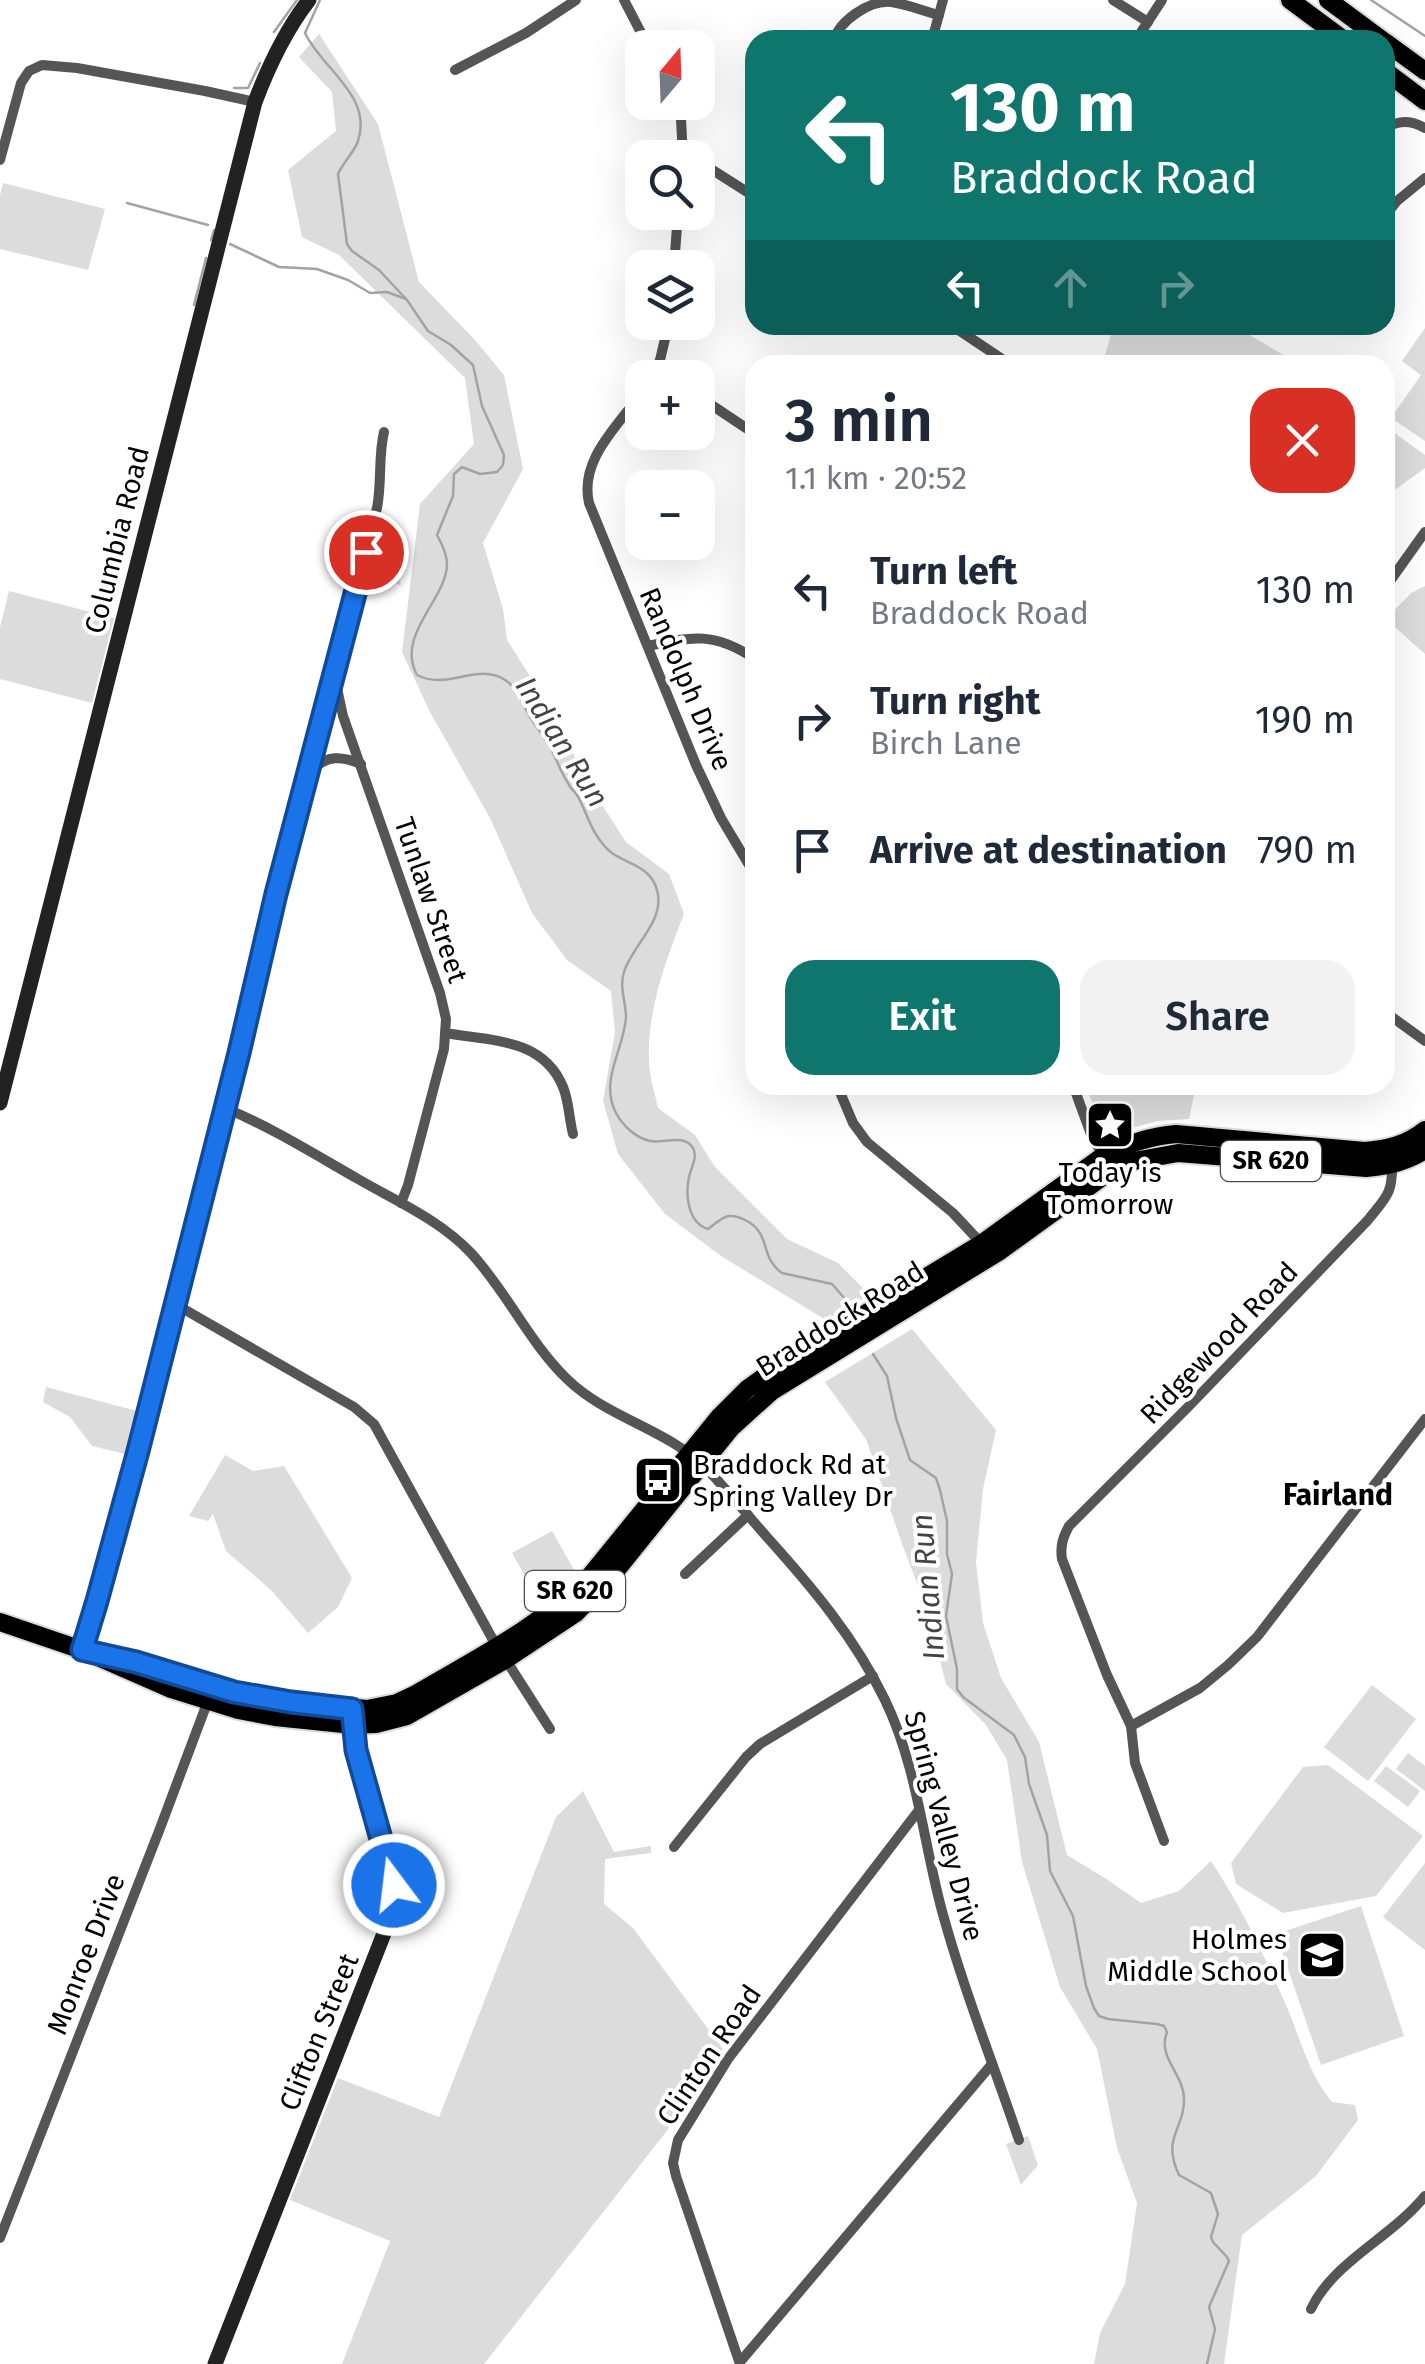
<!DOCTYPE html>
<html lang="en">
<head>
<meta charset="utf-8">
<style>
  body { margin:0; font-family:"Fira Sans",sans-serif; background:#f2f2f3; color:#1f2937; height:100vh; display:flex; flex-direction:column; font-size:38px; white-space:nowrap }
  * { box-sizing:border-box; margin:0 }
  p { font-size:32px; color:#747a83 }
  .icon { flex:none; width:55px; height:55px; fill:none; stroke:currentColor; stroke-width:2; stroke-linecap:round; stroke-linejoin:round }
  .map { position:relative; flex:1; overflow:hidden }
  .side { position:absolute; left:745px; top:355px; width:650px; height:740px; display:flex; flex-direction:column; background:#fff; border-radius:30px; box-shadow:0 10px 40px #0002 }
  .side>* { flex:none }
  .hud { position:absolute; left:745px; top:30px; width:650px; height:305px; border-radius:30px; box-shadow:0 10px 40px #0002; background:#0f766e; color:#fff; overflow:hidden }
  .needle { width:65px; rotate:19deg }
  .controls { position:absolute; left:625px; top:30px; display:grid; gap:20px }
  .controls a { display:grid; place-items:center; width:90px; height:90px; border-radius:20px; background:#fff; box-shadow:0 10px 40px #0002; font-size:50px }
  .pin { position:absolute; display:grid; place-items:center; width:85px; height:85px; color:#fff; margin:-42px; border:5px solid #fff; border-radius:50%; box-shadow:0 2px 10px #0007 }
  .me { position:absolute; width:110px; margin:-55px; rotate:345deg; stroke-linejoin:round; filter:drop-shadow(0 0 8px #0008) }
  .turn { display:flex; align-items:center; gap:35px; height:210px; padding:0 40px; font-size:45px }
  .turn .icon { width:130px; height:130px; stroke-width:2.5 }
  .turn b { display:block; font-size:70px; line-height:85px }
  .lanes { display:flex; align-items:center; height:95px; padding:0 40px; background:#0003; justify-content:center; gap:50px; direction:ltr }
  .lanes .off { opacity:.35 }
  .round { display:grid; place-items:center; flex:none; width:105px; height:105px; border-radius:30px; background:#f2f2f3 }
  .head { display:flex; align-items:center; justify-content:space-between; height:170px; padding:0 40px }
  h1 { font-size:60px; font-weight:600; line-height:75px }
  .cta { display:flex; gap:20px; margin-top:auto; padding:20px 40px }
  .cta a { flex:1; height:115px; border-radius:30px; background:#0f766e; color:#fff; font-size:40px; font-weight:600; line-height:115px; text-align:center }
  .cta a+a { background:#f2f2f3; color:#1f2937 }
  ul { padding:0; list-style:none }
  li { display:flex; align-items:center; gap:30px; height:130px; padding:0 40px }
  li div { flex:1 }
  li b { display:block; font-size:38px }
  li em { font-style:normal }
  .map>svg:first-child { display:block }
</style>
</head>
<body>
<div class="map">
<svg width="1425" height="2364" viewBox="0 0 1425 2364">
  <rect width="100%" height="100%" fill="#fff"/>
  <g fill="#dcdcdc">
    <path d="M319 34 378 124 419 282 474 339 504 375 523 469 483 543 503 609 507 640 540 692 595 794 626 842 669 874 684 914C666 960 647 1010 649 1061 649 1076 655 1093 658 1108L695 1135 715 1167 787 1239 838 1263 870 1295 826 1320 721 1256 665 1214 618 1154 603 1101 615 1032 611 991 567 960 532 913 490 818 430 712 402 652 420 504 474 444 465 378 339 255 302 237 288 170 336 131 332 92 299 57Z"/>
    <path d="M3 183 105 209 88 270 0 249V195Z"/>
    <path d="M1114 325H1233L1300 365H1102Z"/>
    <path d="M1425 328V441L1391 418 1421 375 1402 361Z"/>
    <path d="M1385 426 1425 455V468L1385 497Z"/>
    <path d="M380 528 401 585 368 576Z"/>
    <path d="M1425 586V654L1386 619 1411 593Z"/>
    <path d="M9 591 114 618 92 703 0 679V627Z"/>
    <path d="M1086 1085H1196L1189 1119 1158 1121 1109 1134 1100 1126Z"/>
    <path d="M912 1329 996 1430 983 1489 976 1562 983 1623 1001 1678 1039 1742 1067 1855 1108 1880 1141 1903 1179 1891 1211 1861C1241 1906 1264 1955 1286 2005 1300 2037 1309 2075 1332 2102L1355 2105 1358 2120 1316 2176 1242 2235 1224 2364H1094L1100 2333 1125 2284 1137 2203 1117 2148 1097 2049 1060 1987 1022 1862 1007 1760 986 1725 946 1684 926 1607 901 1541 866 1439 825 1382Z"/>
    <path d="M46 1387 137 1411 126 1454 92 1446 70 1417 43 1402Z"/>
    <path d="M225 1455 253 1471 284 1466 352 1578 338 1607 308 1633 272 1591 226 1551 213 1514 208 1521 189 1516Z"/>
    <path d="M552 1531 578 1577 542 1606 512 1553Z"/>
    <path d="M1372 1685 1416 1719 1368 1781 1324 1747Z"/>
    <path d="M1408 1753 1425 1766V1791L1396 1769Z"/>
    <path d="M1328 1765 1423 1836 1376 1896 1283 1913 1236 1884 1231 1863 1303 1767Z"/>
    <path d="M1386 1766 1420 1791 1408 1807 1374 1781Z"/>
    <path d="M583 1791 614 1852 651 1846V1853L605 1859 604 1904 633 1928 723 2049 702 2086 484 2364H342L390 2241 290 2200 338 2078 439 2117 556 1817Z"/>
    <path d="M1425 1863V1950L1383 1917Z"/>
    <path d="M1361 1906 1404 2036 1321 2065 1276 1934Z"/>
    <path d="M1028 2136 1038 2165 1021 2185 1006 2144Z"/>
  </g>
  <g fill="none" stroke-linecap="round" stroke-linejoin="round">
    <g stroke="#a3a3a3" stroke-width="2.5">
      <path d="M320 0 305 33C322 69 373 96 358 141 354 153 343 162 338 174L347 244 352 251 379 270 407 300 428 331 451 345 473 365 482 406 504 455 503 465 497 472 480 474 462 467 454 474 453 496 437 535C442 544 447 554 447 564 447 599 395 635 417 675 447 691 477 662 505 680 518 688 523 705 530 717 537 728 545 738 551 749 557 760 561 773 568 783 570 788 574 791 577 795 585 808 588 823 597 836 601 842 606 849 612 853 629 865 651 867 657 890 666 921 632 945 624 972 619 988 626 1002 626 1017 624 1050 599 1080 616 1113 623 1126 636 1138 650 1141 663 1144 684 1133 693 1148 698 1157 691 1168 689 1177 685 1195 688 1223 708 1229 723 1218 727 1211 745 1220 772 1233 759 1257 782 1273L832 1284 846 1300"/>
      <path d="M1371 0 1425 36"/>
      <path d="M274 32 297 0"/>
      <path d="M234 88H248L260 63"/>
      <path d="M127 203 208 225"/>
      <path d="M211 240 214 230"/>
      <path d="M230 244 279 267 317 269 348 280 370 293 387 292 406 299"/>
      <path d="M194 305 206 258"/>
      <path d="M873 1354 887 1376 896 1418 910 1460 936 1478 940 1490 947 1521V1554L952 1574 946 1616 957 1669V1689L963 1697 1014 1735 1025 1757 1029 1784 1047 1835 1050 1871 1073 1916 1086 1986 1094 2008 1099 2016 1108 2019 1157 2024 1164 2026 1167 2032C1157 2057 1183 2073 1184 2098 1185 2129 1161 2137 1179 2175L1211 2193 1218 2214 1211 2237 1213 2242 1227 2257 1229 2261 1209 2307 1215 2329 1207 2364"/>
    </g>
    <g stroke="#dbdbdb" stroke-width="22">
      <g id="primary">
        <path d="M1290 0 1344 40"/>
        <path d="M1328 0 1382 40"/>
        <path d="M1385 42 1425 71"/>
        <path d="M1385 71 1425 101"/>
        <path d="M0 1622 82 1650 171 1689 238 1710 275 1717 353 1725 376 1724 407 1716 505 1660 576 1613 610 1578 731 1428 772 1391 1000 1251 1112 1170 1134 1161 1178 1153 1366 1168C1388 1166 1406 1162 1425 1150"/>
        <path d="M121 1659 234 1692 291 1702 367 1709 397 1703 414 1695C475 1659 540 1627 590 1576L720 1416 747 1389 782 1364 981 1244 1103 1156C1127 1144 1150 1136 1176 1134L1365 1151C1388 1149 1406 1145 1425 1130"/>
      </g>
    </g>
    <g stroke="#555" stroke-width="10">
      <path d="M624 0 649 48"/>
      <path d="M1113 0 1148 22"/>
      <path d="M834 40C840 20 870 0 891 2 907 4 923 11 939 15"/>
      <path d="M932 40 943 0"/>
      <path d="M1136 40 1162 0"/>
      <path d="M455 70 526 33 576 0"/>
      <path d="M676 102 681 119 683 158"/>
      <path d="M1385 128C1400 120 1410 120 1425 128"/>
      <path d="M0 160 21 83 29 71 42 65 77 68 205 91 255 102"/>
      <path d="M698 165 711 169 755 197"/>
      <path d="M1385 216 1397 201 1425 178"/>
      <path d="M674 268 678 212"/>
      <path d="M951 325 1011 365"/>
      <path d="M651 378 660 360 669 322"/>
      <path d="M642 392C619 425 579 459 589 503L696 765 721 818 755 875"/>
      <path d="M698 396 755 434"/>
      <path d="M1385 588 1425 532"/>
      <path d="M648 646C693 636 715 632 755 659"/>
      <path d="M335 679 343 716 440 993 446 1019 444 1049 408 1185 401 1203"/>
      <path d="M311 772C326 754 342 756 361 764"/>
      <path d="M1385 1012 1425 1041"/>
      <path d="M445 1033C491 1041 543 1038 563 1087 569 1101 569 1119 573 1134"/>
      <path d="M837 1085 853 1123 867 1142 953 1213 982 1244"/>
      <path d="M1073 1085 1092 1137 1104 1157"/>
      <path d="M225 1108C271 1127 314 1154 358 1179 396 1201 440 1220 471 1253 507 1292 529 1342 567 1379 607 1418 667 1429 706 1468 727 1490 746 1513 766 1536 812 1587 855 1638 885 1700 917 1766 923 1841 942 1911 963 1988 993 2063 1019 2140"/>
      <path d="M175 1304 354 1407 374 1424 492 1638 550 1729"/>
      <path d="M685 1574 748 1515"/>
      <path d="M82 1650 97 1601 138 1451 233 1079 277 894 377 508C382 483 378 457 384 432"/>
      <path d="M1131 1726 1200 1688 1228 1665 1257 1637 1425 1419"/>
      <path d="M1164 1841 1135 1763 1131 1726 1107 1675 1062 1559C1060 1546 1063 1537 1069 1526L1189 1406 1368 1220C1386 1197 1393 1194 1392 1163"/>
      <path d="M674 1847 746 1757 760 1744 873 1676"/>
      <path d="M0 2238 159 1831 209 1698"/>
      <path d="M1311 2309C1333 2262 1392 2237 1425 2196"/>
      <path d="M740 2362 992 2064"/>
      <path d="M740 2364 676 2176 673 2163 678 2140 728 2059 919 1810"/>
    </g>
    <g stroke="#222" stroke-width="15">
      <path d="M0 1103 255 102C269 65 285 31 309 0"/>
      <path d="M215 2364 392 1913 394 1885 391 1871 356 1749 353 1717"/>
    </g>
    <use href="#primary" stroke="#000" stroke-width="18"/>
  </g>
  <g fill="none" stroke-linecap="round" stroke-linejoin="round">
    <g stroke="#114b97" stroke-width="25">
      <path id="route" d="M366 552 276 894 239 1053 138 1451 97 1601 82 1650 136 1662 234 1692 291 1702 352 1709 356 1750 394 1885"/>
    </g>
    <use href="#route" stroke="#1a73e8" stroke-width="18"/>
  </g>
  <defs>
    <g id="sight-square" transform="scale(2.5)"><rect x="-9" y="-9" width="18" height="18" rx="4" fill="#000" stroke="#fff"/><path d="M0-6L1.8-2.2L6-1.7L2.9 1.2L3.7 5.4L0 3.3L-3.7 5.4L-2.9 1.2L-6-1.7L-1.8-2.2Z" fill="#fff"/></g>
    <g id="bus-square" transform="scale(2.5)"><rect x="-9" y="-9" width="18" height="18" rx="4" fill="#000" stroke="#fff"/><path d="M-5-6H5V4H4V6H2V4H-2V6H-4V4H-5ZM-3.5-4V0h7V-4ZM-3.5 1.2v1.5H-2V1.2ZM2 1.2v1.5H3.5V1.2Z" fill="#fff"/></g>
    <g id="school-square" transform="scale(2.5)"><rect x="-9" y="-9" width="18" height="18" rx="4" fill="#000" stroke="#fff"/><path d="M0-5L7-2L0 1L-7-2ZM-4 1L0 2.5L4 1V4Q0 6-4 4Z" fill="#fff"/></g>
  </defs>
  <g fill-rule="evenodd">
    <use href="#sight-square" x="1110" y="1125"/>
    <use href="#bus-square" x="658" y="1480"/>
    <use href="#school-square" x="1322" y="1955"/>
  </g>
  <g text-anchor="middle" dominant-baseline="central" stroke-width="8" stroke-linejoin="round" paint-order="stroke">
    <g fill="#fff" stroke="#4c4c4c" stroke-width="2.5">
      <rect x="1221" y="1141" width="100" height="40" rx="8"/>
      <rect x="525" y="1571" width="100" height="40" rx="8"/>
    </g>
    <g font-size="25" font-weight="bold" fill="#000">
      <text x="1271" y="1161">SR 620</text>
      <text x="575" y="1591">SR 620</text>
    </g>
    <g font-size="28" fill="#000" stroke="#fff">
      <text transform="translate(117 540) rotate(-76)">Columbia Road</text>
      <text transform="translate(686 679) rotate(67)">Randolph Drive</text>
      <text transform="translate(431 900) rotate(71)">Tunlaw Street</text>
      <text transform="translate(840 1319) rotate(-32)">Braddock Road</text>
      <text transform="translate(1219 1343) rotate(-46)">Ridgewood Road</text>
      <text transform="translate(944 1826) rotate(75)">Spring Valley Drive</text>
      <text transform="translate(86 1954) rotate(-69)">Monroe Drive</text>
      <text transform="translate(319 2032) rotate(-68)">Clifton Street</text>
      <text transform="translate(709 2055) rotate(-56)">Clinton Road</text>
    </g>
    <g font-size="28" fill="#000" stroke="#fff">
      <text x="1110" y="1172">Today is<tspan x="1110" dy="32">Tomorrow</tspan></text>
      <text x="693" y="1464" text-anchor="start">Braddock Rd at<tspan x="693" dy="32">Spring Valley Dr</tspan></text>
      <text x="1287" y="1939" text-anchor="end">Holmes<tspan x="1287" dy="32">Middle School</tspan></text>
    </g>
    <g font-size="30" font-style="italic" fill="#444" stroke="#fff">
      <text transform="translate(562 742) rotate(58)">Indian Run</text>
      <text transform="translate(928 1587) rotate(-95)">Indian Run</text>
    </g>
    <g font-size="30" font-weight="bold" fill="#000" stroke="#fff">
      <text x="1338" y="1495">Fairland</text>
    </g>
  </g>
</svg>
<div class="controls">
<a><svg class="needle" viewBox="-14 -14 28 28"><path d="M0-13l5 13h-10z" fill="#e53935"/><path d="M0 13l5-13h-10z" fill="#747a83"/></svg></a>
<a><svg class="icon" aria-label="search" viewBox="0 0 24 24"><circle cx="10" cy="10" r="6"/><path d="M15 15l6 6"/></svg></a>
<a><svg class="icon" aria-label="layers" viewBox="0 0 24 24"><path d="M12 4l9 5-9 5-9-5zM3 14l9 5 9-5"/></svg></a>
<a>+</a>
<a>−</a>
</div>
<div class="pin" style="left:366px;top:552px;background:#d93025"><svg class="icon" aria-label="arrive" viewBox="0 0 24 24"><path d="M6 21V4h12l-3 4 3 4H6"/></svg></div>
<svg class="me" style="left:394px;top:1885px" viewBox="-20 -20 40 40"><circle r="17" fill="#1a73e8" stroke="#fff" stroke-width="3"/><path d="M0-11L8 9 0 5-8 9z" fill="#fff"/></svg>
<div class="hud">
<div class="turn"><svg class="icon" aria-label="left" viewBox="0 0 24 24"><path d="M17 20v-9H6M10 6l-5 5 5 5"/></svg><div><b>130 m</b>Braddock Road</div></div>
<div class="lanes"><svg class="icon" aria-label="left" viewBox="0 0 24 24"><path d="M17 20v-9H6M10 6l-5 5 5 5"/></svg><svg class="icon off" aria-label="ahead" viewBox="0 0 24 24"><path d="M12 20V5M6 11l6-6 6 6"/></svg><svg class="icon off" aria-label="right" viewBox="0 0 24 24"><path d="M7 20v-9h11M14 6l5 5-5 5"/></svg></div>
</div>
<section class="side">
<div class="head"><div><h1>3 min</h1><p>1.1 km · 20:52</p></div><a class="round" style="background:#d93025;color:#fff"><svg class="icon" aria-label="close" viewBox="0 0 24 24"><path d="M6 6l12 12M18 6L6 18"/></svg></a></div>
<ul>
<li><svg class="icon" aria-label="left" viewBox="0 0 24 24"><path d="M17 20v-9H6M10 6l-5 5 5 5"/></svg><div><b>Turn left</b><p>Braddock Road</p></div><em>130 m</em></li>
<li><svg class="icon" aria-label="right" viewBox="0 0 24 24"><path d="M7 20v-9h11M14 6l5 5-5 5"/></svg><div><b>Turn right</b><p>Birch Lane</p></div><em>190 m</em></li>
<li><svg class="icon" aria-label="arrive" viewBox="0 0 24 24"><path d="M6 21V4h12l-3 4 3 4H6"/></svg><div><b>Arrive at destination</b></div><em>790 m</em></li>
</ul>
<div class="cta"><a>Exit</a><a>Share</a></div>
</section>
</div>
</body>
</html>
